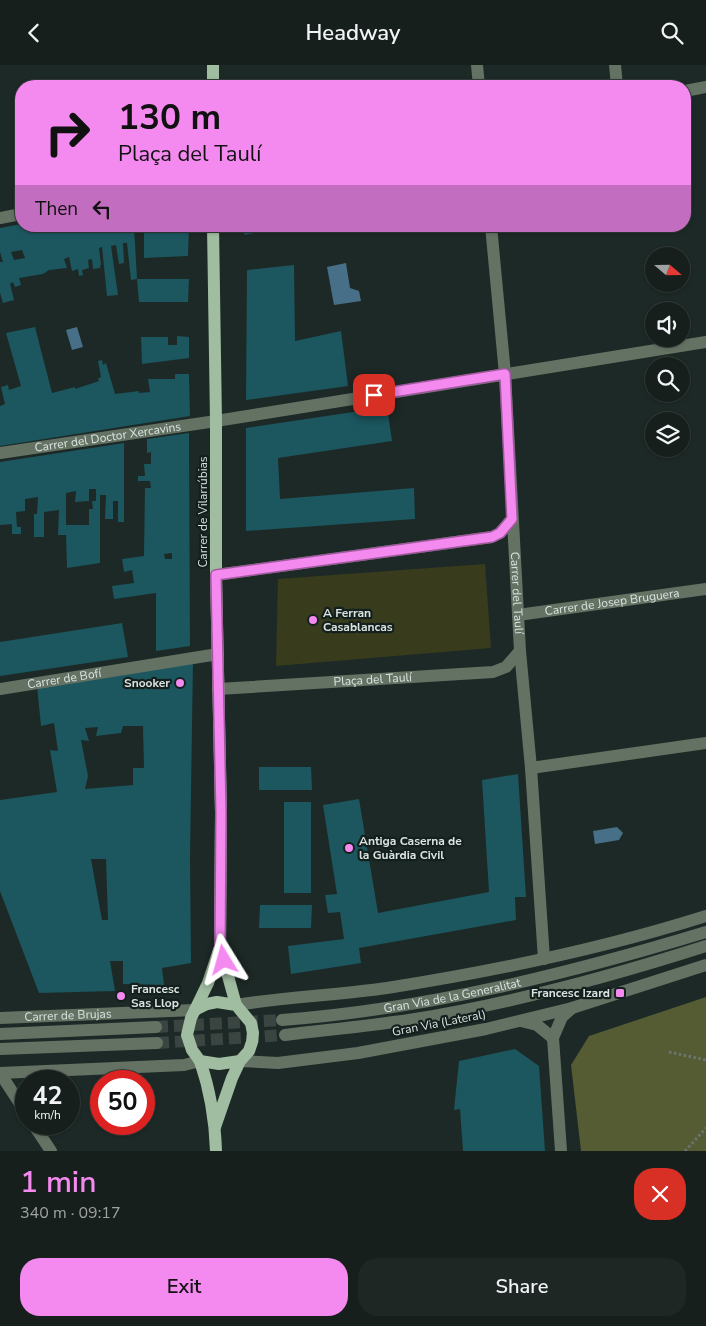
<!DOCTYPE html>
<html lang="en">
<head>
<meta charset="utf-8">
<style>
  body { margin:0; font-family:"Nunito Sans",sans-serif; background:#1f2725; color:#f1f3f6; height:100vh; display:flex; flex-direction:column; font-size:19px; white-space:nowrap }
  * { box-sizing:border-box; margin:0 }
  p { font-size:16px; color:#9ea2a3 }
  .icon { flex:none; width:28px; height:28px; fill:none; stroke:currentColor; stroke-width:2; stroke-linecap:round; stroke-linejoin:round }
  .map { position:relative; height:1086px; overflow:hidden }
  .side { display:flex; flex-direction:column; background:#161f1c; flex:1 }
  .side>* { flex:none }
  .guide { position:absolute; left:15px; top:15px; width:676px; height:152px; border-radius:20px; box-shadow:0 1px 4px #0004,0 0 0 1px #353d3b; background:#f489f0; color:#111; overflow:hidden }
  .needle { width:32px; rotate:110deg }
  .tools { position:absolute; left:645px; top:182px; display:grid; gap:10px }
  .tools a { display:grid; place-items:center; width:45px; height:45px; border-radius:50%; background:#161f1c; box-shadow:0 1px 4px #0004,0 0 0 1px #353d3b; font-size:25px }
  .speed { position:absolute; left:15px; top:1005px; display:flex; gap:10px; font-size:25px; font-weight:700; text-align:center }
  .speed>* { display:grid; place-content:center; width:65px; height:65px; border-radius:50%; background:#161f1c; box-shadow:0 1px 4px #0004,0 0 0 1px #353d3b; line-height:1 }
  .speed small { font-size:12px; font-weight:400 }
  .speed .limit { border:8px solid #d22; background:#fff; color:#111 }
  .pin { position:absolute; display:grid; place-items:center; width:42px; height:42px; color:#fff; margin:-21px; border-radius:10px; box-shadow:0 2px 8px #0006 }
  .me { position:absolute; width:55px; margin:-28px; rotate:352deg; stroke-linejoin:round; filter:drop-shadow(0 0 4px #0008) }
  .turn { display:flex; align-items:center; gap:18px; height:105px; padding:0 20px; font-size:22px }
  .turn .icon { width:65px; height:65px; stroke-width:2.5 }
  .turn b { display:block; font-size:35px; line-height:42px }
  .then { display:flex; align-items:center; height:48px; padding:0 20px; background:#0003; gap:10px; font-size:19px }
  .round { display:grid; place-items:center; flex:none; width:52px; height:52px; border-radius:20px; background:#1f2725 }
  .headline { display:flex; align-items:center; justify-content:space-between; height:85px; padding:0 20px }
  h1 { font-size:30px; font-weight:600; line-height:38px; color:#f489f0 }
  .action { display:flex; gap:10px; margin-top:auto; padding:10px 20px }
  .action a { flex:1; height:58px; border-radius:20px; background:#f489f0; color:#111; font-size:20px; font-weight:600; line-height:58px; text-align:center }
  .action a+a { background:#1f2725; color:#f1f3f6 }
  header { display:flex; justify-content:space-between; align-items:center; height:65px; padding:0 20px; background:#161f1c; font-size:22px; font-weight:600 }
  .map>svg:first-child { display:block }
</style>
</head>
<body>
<header><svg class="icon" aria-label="back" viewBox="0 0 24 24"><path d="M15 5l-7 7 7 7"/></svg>Headway<svg class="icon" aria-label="search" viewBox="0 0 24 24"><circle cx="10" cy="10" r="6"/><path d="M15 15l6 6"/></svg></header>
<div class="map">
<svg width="706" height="1086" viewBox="0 0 706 1086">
  <rect width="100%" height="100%" fill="#1d2926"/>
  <path fill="#383c1d" d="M485 499 491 583 276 601 278 514Z"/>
  <path fill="#555b33" d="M706 932V1086H581L571 1000 589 971Z"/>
  <g fill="#476f88">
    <path d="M346 198 350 223 359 226 361 236 334 240 327 202Z"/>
    <path d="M77 262 83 282 72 285 66 265Z"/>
    <path d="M617 762 623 768 619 775 595 779 593 766Z"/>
  </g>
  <g fill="#1c565e" fill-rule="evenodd">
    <path d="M21 159V161H134L137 214 131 215 127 178H123L124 198 119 199 116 180 111 181 118 230 107 231 102 182 99 183 101 200 100 201V203L93 204 92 194 88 195 89 203 82 205 83 210 79 211 78 204 72 206 69 192 64 194 67 203 49 205 43 209 19 213 21 220 15 222 13 217 10 219 14 235 3 238 0 228V197H3L0 187V163ZM22 185 25 193 14 195 11 187Z"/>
    <path d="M144 161H189L188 191 144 193Z"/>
    <path d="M245 161H285V162L244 170Z"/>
    <path d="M294 200 295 276 341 266 348 321 246 335 247 205Z"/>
    <path d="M137 214H189L188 237H139Z"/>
    <path d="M35 262 52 328 75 322V324L99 316 98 313 101 312 98 296 102 295 103 300 106 298 115 329 139 326V328L150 327 148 314H175V309H189L190 351 0 381V341L5 339 1 322 8 320 9 325 21 321 6 268Z"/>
    <path d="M177 271 189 272V293L142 299 141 272H168V280H177Z"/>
    <path d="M387 342 392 376 278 393 280 434 414 423 415 454 246 466V363Z"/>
    <path d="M189 368 190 581 156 586V528L114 534 112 521 134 518 132 505 124 507 122 494 144 491 145 423H151L150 416H138V411H145L144 399H151V387L147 388V374ZM172 488V494H165L164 489Z"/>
    <path d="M124 378V457H118V436H113V454H105L106 430H100V498L67 503 66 470H58L59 445 44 447V472H34V449H37L38 432 25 434V446L16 447 17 462H21V469H12V459L0 460V397ZM89 424H96V436H92L93 444H89V460H66V428L76 426 75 437 89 436Z"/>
    <path d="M122 558 128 592 0 611V577Z"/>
    <path d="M193 596 190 793 191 898 162 903 164 920 123 919V896H110L115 926 39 928 0 826V735L57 727 50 685 58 686 54 658 41 661 37 621ZM123 661H143L144 703H133V720L85 724 88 711 81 675 89 676 85 663 98 662 96 671 121 668ZM91 794H106L108 855H102Z"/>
    <path d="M259 702H311L312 725H259Z"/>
    <path d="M518 709 526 832H515L516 855 359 883 361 898 291 909 288 881 344 874 340 847 328 848 325 830 337 829 323 740 359 734 378 848 489 827 482 715Z"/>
    <rect x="284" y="737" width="27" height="91"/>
    <path d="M260 840H312L311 863H259Z"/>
    <path d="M515 984 539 1001 545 1086H463L460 1044 454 1045 459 996Z"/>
  </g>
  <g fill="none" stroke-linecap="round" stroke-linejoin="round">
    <g stroke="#3a4542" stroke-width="12" stroke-dasharray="12 6" stroke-linecap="butt">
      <path d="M156 962 282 955"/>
      <path d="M157 978 285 970"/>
    </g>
    <g stroke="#6a7572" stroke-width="3" stroke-dasharray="2.5 2.5" stroke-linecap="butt">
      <path d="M669 987 706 995"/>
      <path d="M685 1086 706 1063"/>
    </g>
    <g stroke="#647264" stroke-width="12">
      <path d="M477 0 479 21"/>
      <path d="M615 0 617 21"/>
      <path d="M685 26 706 22"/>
      <path d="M0 153 21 149"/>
      <path id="s1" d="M491 161 505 309 520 586 531 703 544 894"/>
      <path id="s2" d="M0 388 216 356 706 277"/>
      <path d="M216 510 492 472 500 468 512 454"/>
      <path id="s3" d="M518 550 706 524"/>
      <path id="s4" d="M0 624 218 589"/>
      <path id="s5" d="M218 624 493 607 506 602 520 586"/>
      <path d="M531 703 706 678"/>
      <path d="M236 940C286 932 337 930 387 923 495 906 602 884 706 851"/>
      <path id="s6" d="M0 953 195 945"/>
      <path id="s7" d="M282 955C426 944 568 909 706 867"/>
      <path d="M521 956 537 960 553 973"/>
      <path d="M0 969 156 962"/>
      <path d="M285 970C326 965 368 961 409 955 510 939 609 912 706 881"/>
      <path d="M0 984 157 978"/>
      <path d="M240 996 278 998 358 988 486 964 572 943 706 900"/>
      <path d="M0 1008 184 1000 200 996"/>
      <path d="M0 1008 26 1048"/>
      <path d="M33 1059 51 1086"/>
      <path d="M561 1086 553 973 562 952 572 943"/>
    </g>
    <g stroke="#a0bda1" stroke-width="12">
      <path d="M213 21V0"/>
      <path d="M213 161 216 356V510L221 748 220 882 236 940"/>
      <path d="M220 882 208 918 191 953 187 970 192 985 200 996 219 999 240 996"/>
      <path d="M195 945 207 939 217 937 236 940 251 958 253 968 252 977 249 986 240 996 232 1013 215 1062"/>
      <path d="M200 996C210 1025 215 1055 216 1086"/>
    </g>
  </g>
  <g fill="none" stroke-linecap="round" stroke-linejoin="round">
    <g stroke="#9f599c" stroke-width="12">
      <path id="route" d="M224 895 220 882 221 748 216 510 492 472 500 468 512 454 505 309 374 330"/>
    </g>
    <use href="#route" stroke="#f489f0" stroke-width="9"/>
  </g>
  <g fill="#f489f0" stroke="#14201d" stroke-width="2">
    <circle cx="313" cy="555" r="5"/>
    <circle cx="180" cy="618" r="5"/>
    <circle cx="349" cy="783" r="5"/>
    <rect x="615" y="923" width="10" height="10" rx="2.5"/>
    <circle cx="121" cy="931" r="5"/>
  </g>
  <g text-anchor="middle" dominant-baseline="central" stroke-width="4.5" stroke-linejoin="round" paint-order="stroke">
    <g font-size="12" fill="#dbe3e1" stroke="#14201d">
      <text stroke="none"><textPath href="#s2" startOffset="109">Carrer del Doctor Xercavins</textPath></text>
      <text transform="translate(203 447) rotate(-90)">Carrer de Vilarrúbias</text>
      <text stroke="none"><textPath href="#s1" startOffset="368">Carrer del Taulí</textPath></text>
      <text stroke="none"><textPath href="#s3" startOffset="95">Carrer de Josep Bruguera</textPath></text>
      <text stroke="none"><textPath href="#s4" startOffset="65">Carrer de Bofí</textPath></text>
      <text stroke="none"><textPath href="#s5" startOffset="155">Plaça del Taulí</textPath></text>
      <text stroke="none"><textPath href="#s7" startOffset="172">Gran Via de la Generalitat</textPath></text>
      <text stroke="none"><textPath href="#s6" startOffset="68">Carrer de Brujas</textPath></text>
      <text transform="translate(439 958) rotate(-11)">Gran Via (Lateral)</text>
    </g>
    <g font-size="12" font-weight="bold" fill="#dbe3e1" stroke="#14201d" text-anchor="start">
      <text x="323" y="548">A Ferran<tspan x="323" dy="14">Casablancas</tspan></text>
      <text x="170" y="618" text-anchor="end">Snooker</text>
      <text x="359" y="776">Antiga Caserna de<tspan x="359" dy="14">la Guàrdia Civil</tspan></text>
      <text x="131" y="924">Francesc<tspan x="131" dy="14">Sas Llop</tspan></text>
      <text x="610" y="928" text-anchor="end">Francesc Izard</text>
    </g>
  </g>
</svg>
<div class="tools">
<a><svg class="needle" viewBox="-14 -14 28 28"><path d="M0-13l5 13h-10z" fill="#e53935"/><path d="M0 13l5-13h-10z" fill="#9ea2a3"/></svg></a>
<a><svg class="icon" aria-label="sound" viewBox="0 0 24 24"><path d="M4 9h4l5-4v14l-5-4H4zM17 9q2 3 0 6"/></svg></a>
<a><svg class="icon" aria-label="search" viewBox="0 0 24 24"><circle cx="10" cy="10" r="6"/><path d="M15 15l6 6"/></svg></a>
<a><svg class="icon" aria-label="layers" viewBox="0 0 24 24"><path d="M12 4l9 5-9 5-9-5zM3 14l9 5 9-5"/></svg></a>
</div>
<div class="speed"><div>42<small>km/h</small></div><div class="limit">50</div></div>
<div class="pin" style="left:374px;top:330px;background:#d93025"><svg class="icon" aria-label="arrive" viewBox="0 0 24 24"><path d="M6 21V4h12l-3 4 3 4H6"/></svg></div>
<svg class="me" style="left:224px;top:895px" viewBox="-20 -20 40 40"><path d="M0-17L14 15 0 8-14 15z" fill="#f489f0" stroke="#fff" stroke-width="4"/></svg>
<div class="guide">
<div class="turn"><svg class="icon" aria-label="right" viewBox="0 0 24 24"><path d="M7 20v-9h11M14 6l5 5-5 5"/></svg><div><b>130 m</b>Plaça del Taulí</div></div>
<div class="then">Then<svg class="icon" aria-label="left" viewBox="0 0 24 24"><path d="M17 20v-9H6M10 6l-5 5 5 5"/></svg></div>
</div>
</div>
<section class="side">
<div class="headline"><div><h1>1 min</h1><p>340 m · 09:17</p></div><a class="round" style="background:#d93025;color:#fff"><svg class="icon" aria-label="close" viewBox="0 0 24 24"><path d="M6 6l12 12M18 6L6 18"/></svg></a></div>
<div class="action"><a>Exit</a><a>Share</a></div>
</section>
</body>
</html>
